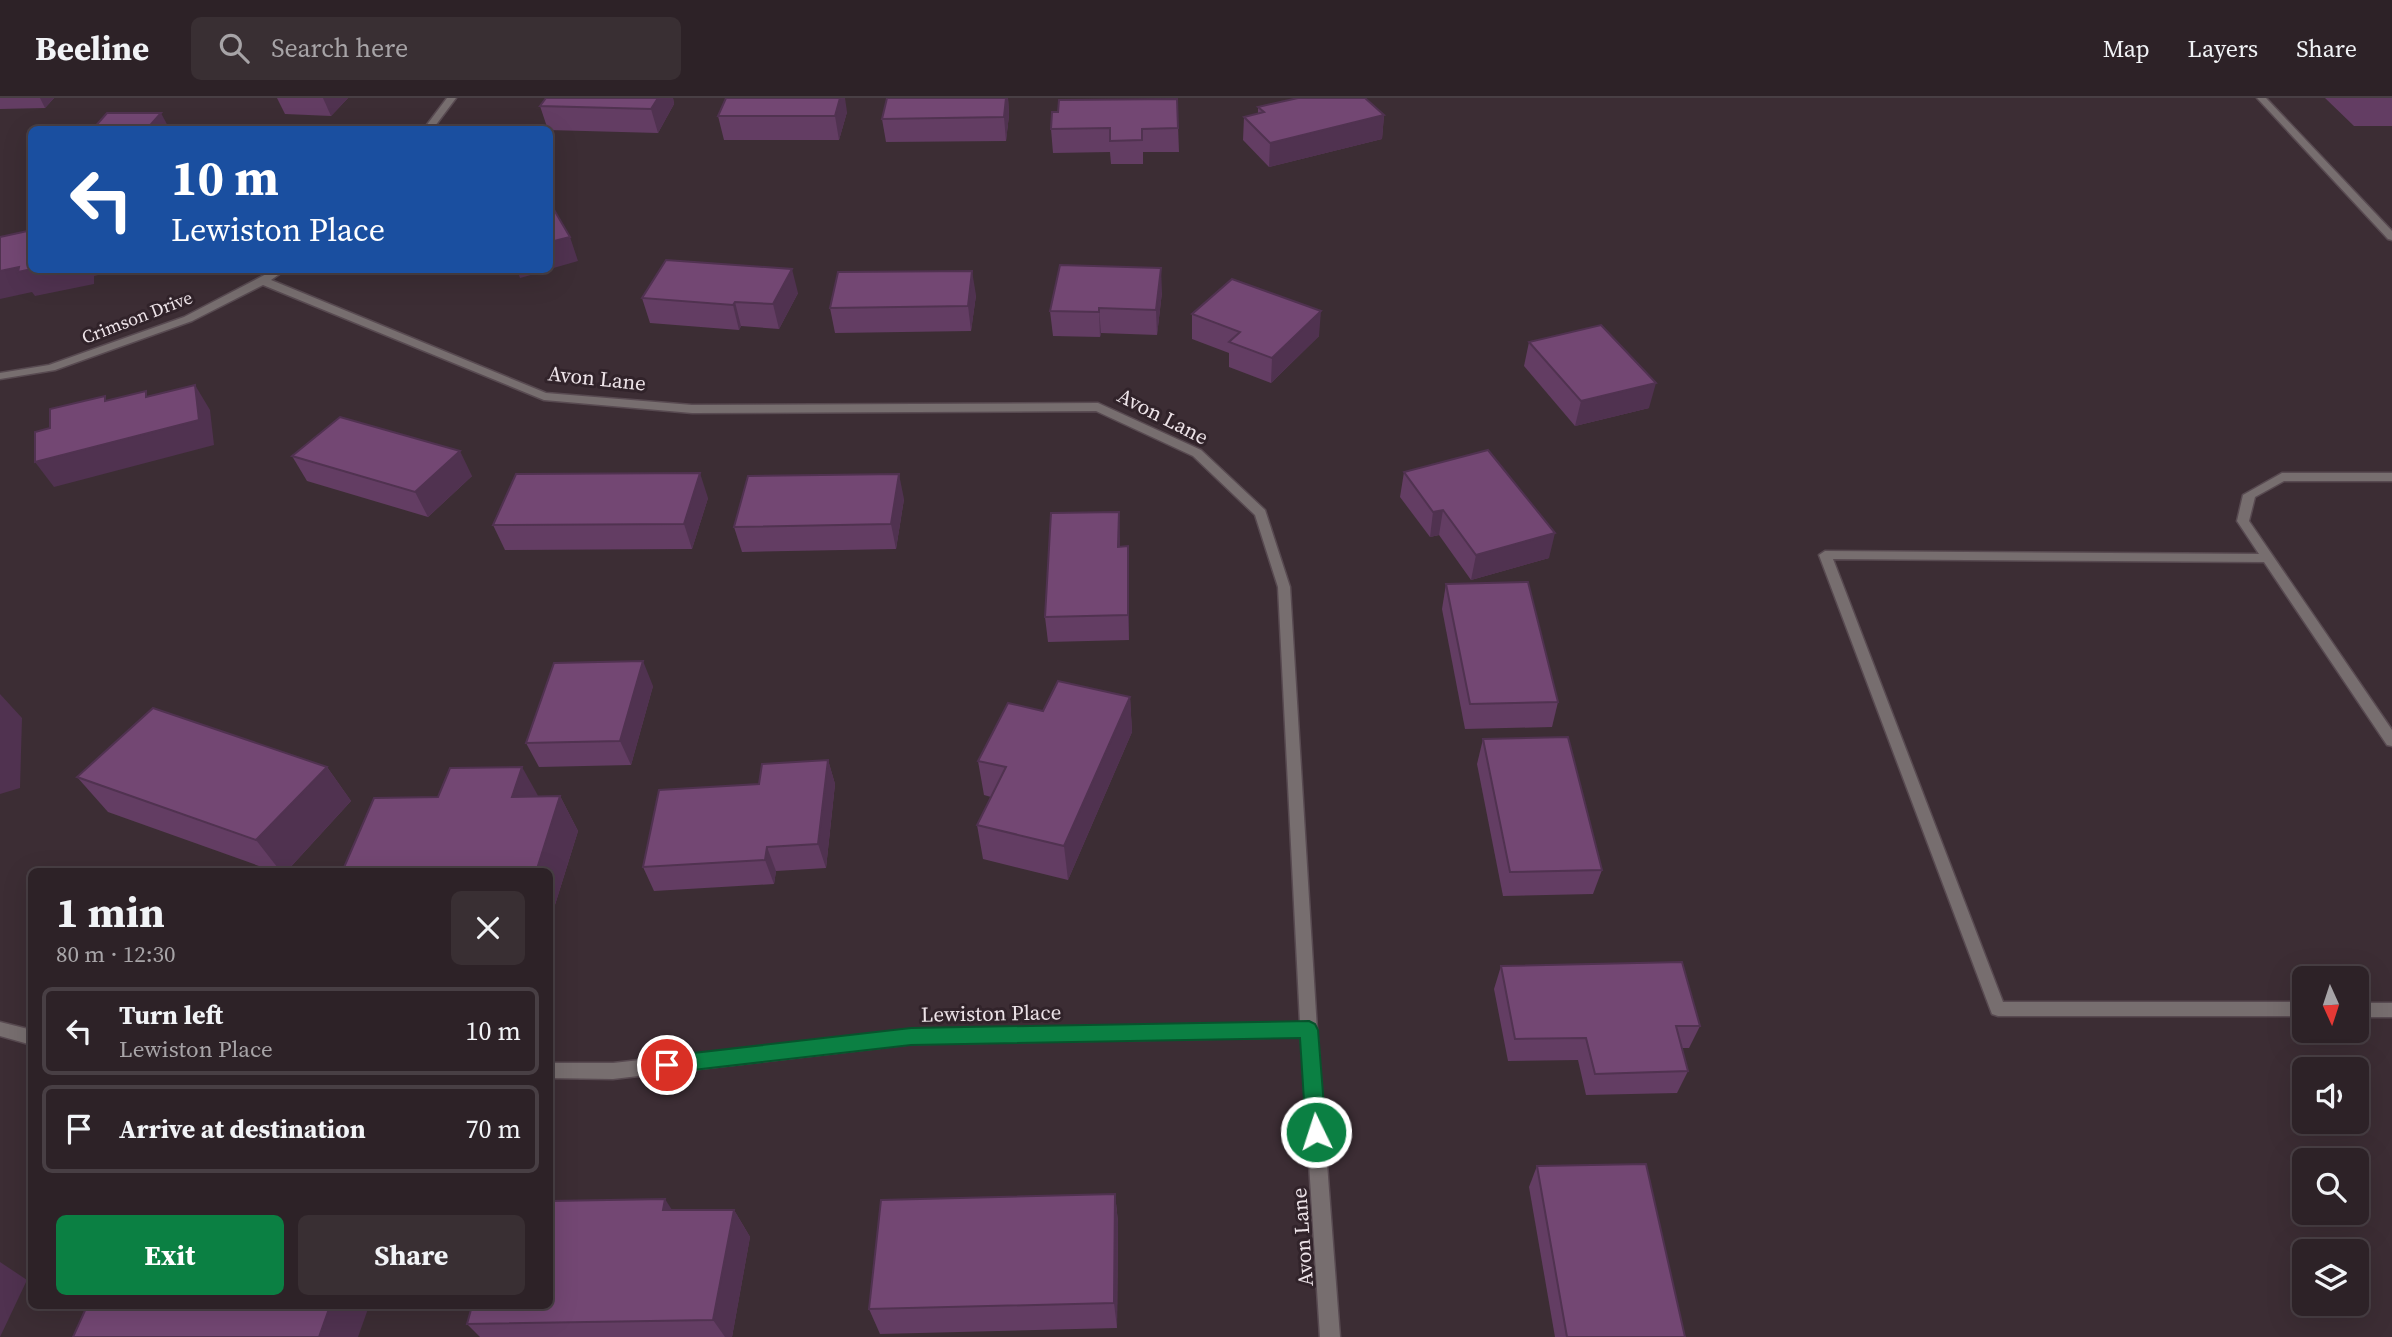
<!DOCTYPE html>
<html lang="en">
<head>
<meta charset="utf-8">
<style>
  body { margin:0; font-family:"Source Serif 4",serif; background:#392f33; color:#f1f3f6; height:100vh; display:flex; flex-direction:column; font-size:26px; white-space:nowrap }
  * { box-sizing:border-box; margin:0 }
  p { font-size:23px; color:#a7a4a7 }
  .icon { flex:none; width:38px; height:38px; fill:none; stroke:currentColor; stroke-width:2; stroke-linecap:round; stroke-linejoin:round }
  .map { position:relative; flex:1; overflow:hidden }
  .panel { position:absolute; left:28px; top:770px; width:525px; height:441px; display:flex; flex-direction:column; background:#2d2227; border-radius:10px; box-shadow:0 7px 28px #0002,0 0 0 2px #483f44 }
  .panel>* { flex:none }
  .banner { position:absolute; left:28px; top:28px; width:525px; height:147px; border-radius:10px; box-shadow:0 7px 28px #0002,0 0 0 2px #483f44; background:#1a4fa0; color:#fff; overflow:hidden }
  .needle { width:46px; rotate:177deg }
  .tools { position:absolute; left:2292px; top:868px; display:grid; gap:14px }
  .tools a { display:grid; place-items:center; width:77px; height:77px; border-radius:10px; background:#2d2227; box-shadow:0 7px 28px #0002,0 0 0 2px #483f44; font-size:35px }
  .pin { position:absolute; display:grid; place-items:center; width:60px; height:60px; color:#fff; margin:-30px; border:4px solid #fff; border-radius:50%; box-shadow:0 2px 7px #0007 }
  .me { position:absolute; width:77px; margin:-38px; rotate:356deg; stroke-linejoin:round; filter:drop-shadow(0 0 5px #0008) }
  .turn { display:flex; align-items:center; gap:24px; height:147px; padding:0 28px; font-size:32px }
  .turn .icon { width:91px; height:91px; stroke-width:2.5 }
  .turn b { display:block; font-size:49px; line-height:60px }
  .round { display:grid; place-items:center; flex:none; width:74px; height:74px; border-radius:10px; background:#392f33 }
  .overview { display:flex; align-items:center; justify-content:space-between; height:119px; padding:0 28px }
  h1 { font-size:42px; font-weight:700; line-height:52px }
  .cta { display:flex; gap:14px; margin-top:auto; padding:14px 28px }
  .cta a { flex:1; height:80px; border-radius:10px; background:#0b8043; color:#fff; font-size:28px; font-weight:700; line-height:80px; text-align:center }
  .cta a+a { background:#392f33; color:#f1f3f6 }
  ul { padding:0; list-style:none }
  li { display:flex; align-items:center; gap:21px; height:88px; margin:0 14px 10px; padding:0 14px; border:4px solid #483f44; border-radius:10px }
  li div { flex:1 }
  li b { display:block; font-size:26px }
  li em { font-style:normal }
  header { display:flex; align-items:center; gap:42px; box-sizing:border-box; height:98px; padding:0 35px; background:#2d2227; border-bottom:2px solid #483f44 }
  header strong { font-size:33px }
  nav { display:flex; gap:38px; margin-inline-start:auto; font-size:24px }
  .search { width:490px; height:63px; background:#392f33; display:flex; align-items:center; gap:18px; box-sizing:border-box; padding:0 24px; border-radius:10px; color:#a7a4a7; font-size:26px }
  .map>svg:first-child { display:block }
</style>
</head>
<body>
<header>
<strong>Beeline</strong>
<div class="search"><svg class="icon" aria-label="search" viewBox="0 0 24 24"><circle cx="10" cy="10" r="6"/><path d="M15 15l6 6"/></svg>Search here</div>
<nav><a>Map</a><a>Layers</a><a>Share</a></nav>
</header>
<div class="map">
<svg width="2392" height="1239" viewBox="0 0 2392 1239">
  <rect width="100%" height="100%" fill="#3c2d34"/>
  <g fill="none" stroke-linecap="round" stroke-linejoin="round">
    <g stroke="#584a51" stroke-width="3">
      <g id="lane">
        <path d="M2257 0H2266L2392 133V142L2388 141Z"/>
        <path d="M2282 375H2392V383H2284L2255 399 2249 423 2392 632V648L2387 647 2264 464 1833 461 2003 904H2305V918H1998L1992 916 1819 457 1825 453 2259 456 2237 423 2243 397Z"/>
        <rect x="2357" y="905" width="35" height="14"/>
      </g>
    </g>
    <g stroke="#584a51" stroke-width="3">
      <g id="street">
        <path d="M447 0H456L432 32H423Z"/>
        <path d="M274 172H285L271 182 546 295 692 307 1098 305 1201 352 1265 412 1290 489 1317 932 1340 1239H1320L1301 939 911 946 613 981 550 980V965H613L911 932 1300 925 1278 489 1255 417 1193 358 1096 313 692 315 544 302 263 187 192 223 55 272 0 281V275L49 267 184 219Z"/>
        <path d="M0 924 32 932V947L0 938Z"/>
      </g>
    </g>
    <use href="#lane" fill="#776e6f" fill-rule="evenodd"/>
    <use href="#street" fill="#776e6f" fill-rule="evenodd"/>
  </g>
  <g fill="#633d63">
    <path d="M0 0H54L45 10 0 11Z"/>
    <path d="M277 0H348L331 18 285 16Z"/>
    <path d="M546 0H673L674 6 658 35 548 32 540 8Z"/>
    <path d="M887 0H1008L1009 17 1006 43 886 44 882 21Z"/>
    <path d="M2325 0H2392V28H2354Z"/>
    <path d="M1177 1 1179 54H1143V66H1111L1110 54 1053 55 1051 31Z"/>
    <path d="M1258 9 1384 17 1382 41 1269 69 1243 42 1244 19 1258 16Z"/>
    <path d="M847 14 839 42H724L718 18Z"/>
    <path d="M1162 194 1157 237 1101 235 1100 239 1053 238 1050 213Z"/>
    <path d="M798 195 779 231 741 228 739 232 650 225 642 200Z"/>
    <path d="M976 197 971 233 835 235 830 210Z"/>
    <path d="M1192 216 1319 238 1271 285 1229 269V255L1192 241Z"/>
    <path d="M1529 244 1649 310 1575 328 1524 268Z"/>
    <path d="M292 358 472 378 428 419 307 383Z"/>
    <path d="M1404 374 1549 460 1471 482 1439 437 1430 439 1400 399Z"/>
    <path d="M708 400 692 451 505 452 493 427Z"/>
    <path d="M904 401 896 451 742 454 734 429Z"/>
    <path d="M1120 439V448H1128L1129 473V542L1048 544 1045 519Z"/>
    <path d="M1446 486 1558 604 1552 629 1465 631 1442 511Z"/>
    <path d="M653 588 631 667 539 669 526 645Z"/>
    <path d="M1130 599 1132 634 1068 782 983 761 977 727 991 699 984 697 978 663 1043 613Z"/>
    <path d="M1483 641 1602 772 1593 796 1503 798 1477 666Z"/>
    <path d="M828 662 835 686 826 770 776 773 774 786 654 793 643 769 759 686Z"/>
    <path d="M327 669 351 703 286 774H276L108 714 77 679Z"/>
    <path d="M560 698 578 733 554 810H550V774L538 699Z"/>
    <path d="M1501 868 1700 928 1689 950H1682L1688 973 1677 995 1586 997 1578 962 1508 963 1494 891Z"/>
    <path d="M1537 1068 1685 1239H1555L1529 1089Z"/>
    <path d="M1115 1096 1118 1124 1117 1230 880 1236 869 1211Z"/>
    <path d="M672 1112H734L750 1139 732 1239H480L467 1226Z"/>
  </g>
  <g fill="#503250">
    <path d="M40 0H54L45 10Z"/>
    <path d="M323 0H348L331 18Z"/>
    <path d="M658 0H673L674 6 658 35 651 11Z"/>
    <path d="M840 0H845L847 14 839 42 835 18Z"/>
    <path d="M1006 0H1008L1009 17 1006 43 1004 19Z"/>
    <path d="M161 15 170 32H146Z"/>
    <path d="M1384 17 1382 41 1269 69 1270 45Z"/>
    <path d="M570 139 578 163 550 171V144Z"/>
    <path d="M19 169 32 172H115V173L94 178V186L35 198 32 194 0 201V173Z"/>
    <path d="M1161 170 1162 194 1157 237 1156 212Z"/>
    <path d="M792 171 798 195 779 231 773 206Z"/>
    <path d="M517 172H549L520 180Z"/>
    <path d="M972 173 976 197 971 233 968 208Z"/>
    <path d="M735 204 741 228 739 232 733 207Z"/>
    <path d="M1099 210 1101 235 1100 239 1099 214Z"/>
    <path d="M1321 213 1319 238 1271 285 1272 260Z"/>
    <path d="M1656 285 1649 310 1575 328 1581 303Z"/>
    <path d="M195 287 210 312 214 347 54 389 35 364Z"/>
    <path d="M460 353 472 378 428 419 415 394Z"/>
    <path d="M700 375 708 400 692 451 684 426Z"/>
    <path d="M899 376 904 401 896 451 891 426Z"/>
    <path d="M1443 412 1439 437 1430 439 1433 414Z"/>
    <path d="M1119 414 1120 439V474L1118 449Z"/>
    <path d="M1555 435 1549 460 1471 482 1476 457Z"/>
    <path d="M1128 448 1129 473V542L1128 517Z"/>
    <path d="M643 563 653 588 631 667 620 643Z"/>
    <path d="M0 596 22 620 20 690 0 696Z"/>
    <path d="M1130 599 1132 634 1068 782 1064 748Z"/>
    <path d="M828 662 835 686 826 770 818 746Z"/>
    <path d="M327 669 351 703 286 774H281L256 742Z"/>
    <path d="M522 669 541 703 512 699Z"/>
    <path d="M560 698 578 733 554 810 550 802V774H536Z"/>
    <path d="M767 749 776 773 774 786 765 762Z"/>
    <path d="M1115 1096 1118 1124 1117 1230 1114 1205Z"/>
    <path d="M665 1101 683 1129 663 1112Z"/>
    <path d="M734 1112 750 1139 732 1239H725L713 1222Z"/>
    <path d="M0 1164 27 1182 0 1239Z"/>
    <path d="M330 1208H369L358 1239H319Z"/>
  </g>
  <g fill="#734773" stroke="#503250" stroke-width="2">
    <path d="M546 0H658L651 11 540 8Z"/>
    <path d="M726 0H840L835 18H718Z"/>
    <path d="M887 0H1006L1004 19 882 21Z"/>
    <path d="M1298 0H1365L1384 17 1270 45 1244 19 1264 14 1258 9Z"/>
    <path d="M1177 1 1178 30 1142 31V42L1110 43V30L1051 31 1052 14H1058L1059 2Z"/>
    <path d="M107 15H161L146 32H92Z"/>
    <path d="M550 105 570 139 550 144Z"/>
    <path d="M32 132V171L18 174 19 169 0 173V139Z"/>
    <path d="M666 162 792 171 773 206 735 204 733 207 642 200Z"/>
    <path d="M1060 167 1161 170 1156 212 1099 210V214L1050 213Z"/>
    <path d="M972 173 968 208 830 210 838 174Z"/>
    <path d="M1232 181 1321 213 1272 260 1229 244 1240 234 1192 216Z"/>
    <path d="M1601 227 1656 285 1581 303 1529 244Z"/>
    <path d="M195 287 199 322 35 364V334L50 330V311L105 298V303L146 293V299Z"/>
    <path d="M340 319 460 353 415 394 292 358Z"/>
    <path d="M1488 352 1555 435 1476 457 1443 412 1433 414 1404 374Z"/>
    <path d="M700 375 684 426 493 427 516 376Z"/>
    <path d="M899 376 891 426 734 429 748 378Z"/>
    <path d="M1119 414 1118 449 1128 448V517L1045 519 1051 415Z"/>
    <path d="M1528 484 1558 604 1470 606 1446 486Z"/>
    <path d="M643 563 620 643 526 645 554 565Z"/>
    <path d="M1058 583 1130 599 1064 748 977 727 1006 669 978 663 1008 605 1043 613Z"/>
    <path d="M153 610 327 669 256 742 77 679Z"/>
    <path d="M1568 639 1602 772 1510 774 1483 641Z"/>
    <path d="M828 662 818 746 767 749 765 762 643 769 659 692 759 686 762 666Z"/>
    <path d="M522 669 512 699 560 698 536 774H342L374 700 438 699 450 670Z"/>
    <path d="M1682 864 1700 928H1676L1688 973 1595 976 1586 940 1515 941 1501 868Z"/>
    <path d="M1646 1066 1685 1239H1567L1537 1068Z"/>
    <path d="M1115 1096 1114 1205 869 1211 881 1102Z"/>
    <path d="M665 1101 663 1112H734L713 1222 467 1226 472 1208H550V1103Z"/>
    <path d="M87 1208H330L319 1239H73Z"/>
  </g>
  <path fill="#0b8043" stroke="#07532c" stroke-width="2" d="M1309 923 1315 926 1318 932 1326 1034 1323 1041 1316 1043 1309 1041 1306 1034 1300 940 911 947 667 975 660 973 657 967 660 961 667 958 911 930Z"/>
  <g text-anchor="middle" dominant-baseline="central" stroke-width="6" stroke-linejoin="round" paint-order="stroke">
    <g font-size="18" fill="#ede3e8" stroke="#31232a">
      <text transform="translate(137 219) rotate(-21)">Crimson Drive</text>
    </g>
    <g font-size="21" fill="#ede3e8" stroke="#31232a">
      <text transform="translate(597 280) rotate(6)">Avon Lane</text>
      <text transform="translate(1163 318) rotate(27)">Avon Lane</text>
      <text transform="translate(991 915) rotate(-1)">Lewiston Place</text>
      <text transform="translate(1302 1139) rotate(-94)">Avon Lane</text>
    </g>
  </g>
</svg>
<div class="tools">
<a><svg class="needle" viewBox="-14 -14 28 28"><path d="M0-13l5 13h-10z" fill="#e53935"/><path d="M0 13l5-13h-10z" fill="#a7a4a7"/></svg></a>
<a><svg class="icon" aria-label="sound" viewBox="0 0 24 24"><path d="M4 9h4l5-4v14l-5-4H4zM17 9q2 3 0 6"/></svg></a>
<a><svg class="icon" aria-label="search" viewBox="0 0 24 24"><circle cx="10" cy="10" r="6"/><path d="M15 15l6 6"/></svg></a>
<a><svg class="icon" aria-label="layers" viewBox="0 0 24 24"><path d="M12 4l9 5-9 5-9-5zM3 14l9 5 9-5"/></svg></a>
</div>
<div class="pin" style="left:667px;top:967px;background:#d93025"><svg class="icon" aria-label="arrive" viewBox="0 0 24 24"><path d="M6 21V4h12l-3 4 3 4H6"/></svg></div>
<svg class="me" style="left:1316px;top:1034px" viewBox="-20 -20 40 40"><circle r="17" fill="#0b8043" stroke="#fff" stroke-width="3"/><path d="M0-11L8 9 0 5-8 9z" fill="#fff"/></svg>
<div class="banner">
<div class="turn"><svg class="icon" aria-label="left" viewBox="0 0 24 24"><path d="M17 20v-9H6M10 6l-5 5 5 5"/></svg><div><b>10 m</b>Lewiston Place</div></div>
</div>
<section class="panel">
<div class="overview"><div><h1>1 min</h1><p>80 m · 12:30</p></div><a class="round"><svg class="icon" aria-label="close" viewBox="0 0 24 24"><path d="M6 6l12 12M18 6L6 18"/></svg></a></div>
<ul>
<li><svg class="icon" aria-label="left" viewBox="0 0 24 24"><path d="M17 20v-9H6M10 6l-5 5 5 5"/></svg><div><b>Turn left</b><p>Lewiston Place</p></div><em>10 m</em></li>
<li><svg class="icon" aria-label="arrive" viewBox="0 0 24 24"><path d="M6 21V4h12l-3 4 3 4H6"/></svg><div><b>Arrive at destination</b></div><em>70 m</em></li>
</ul>
<div class="cta"><a>Exit</a><a>Share</a></div>
</section>
</div>
</body>
</html>
